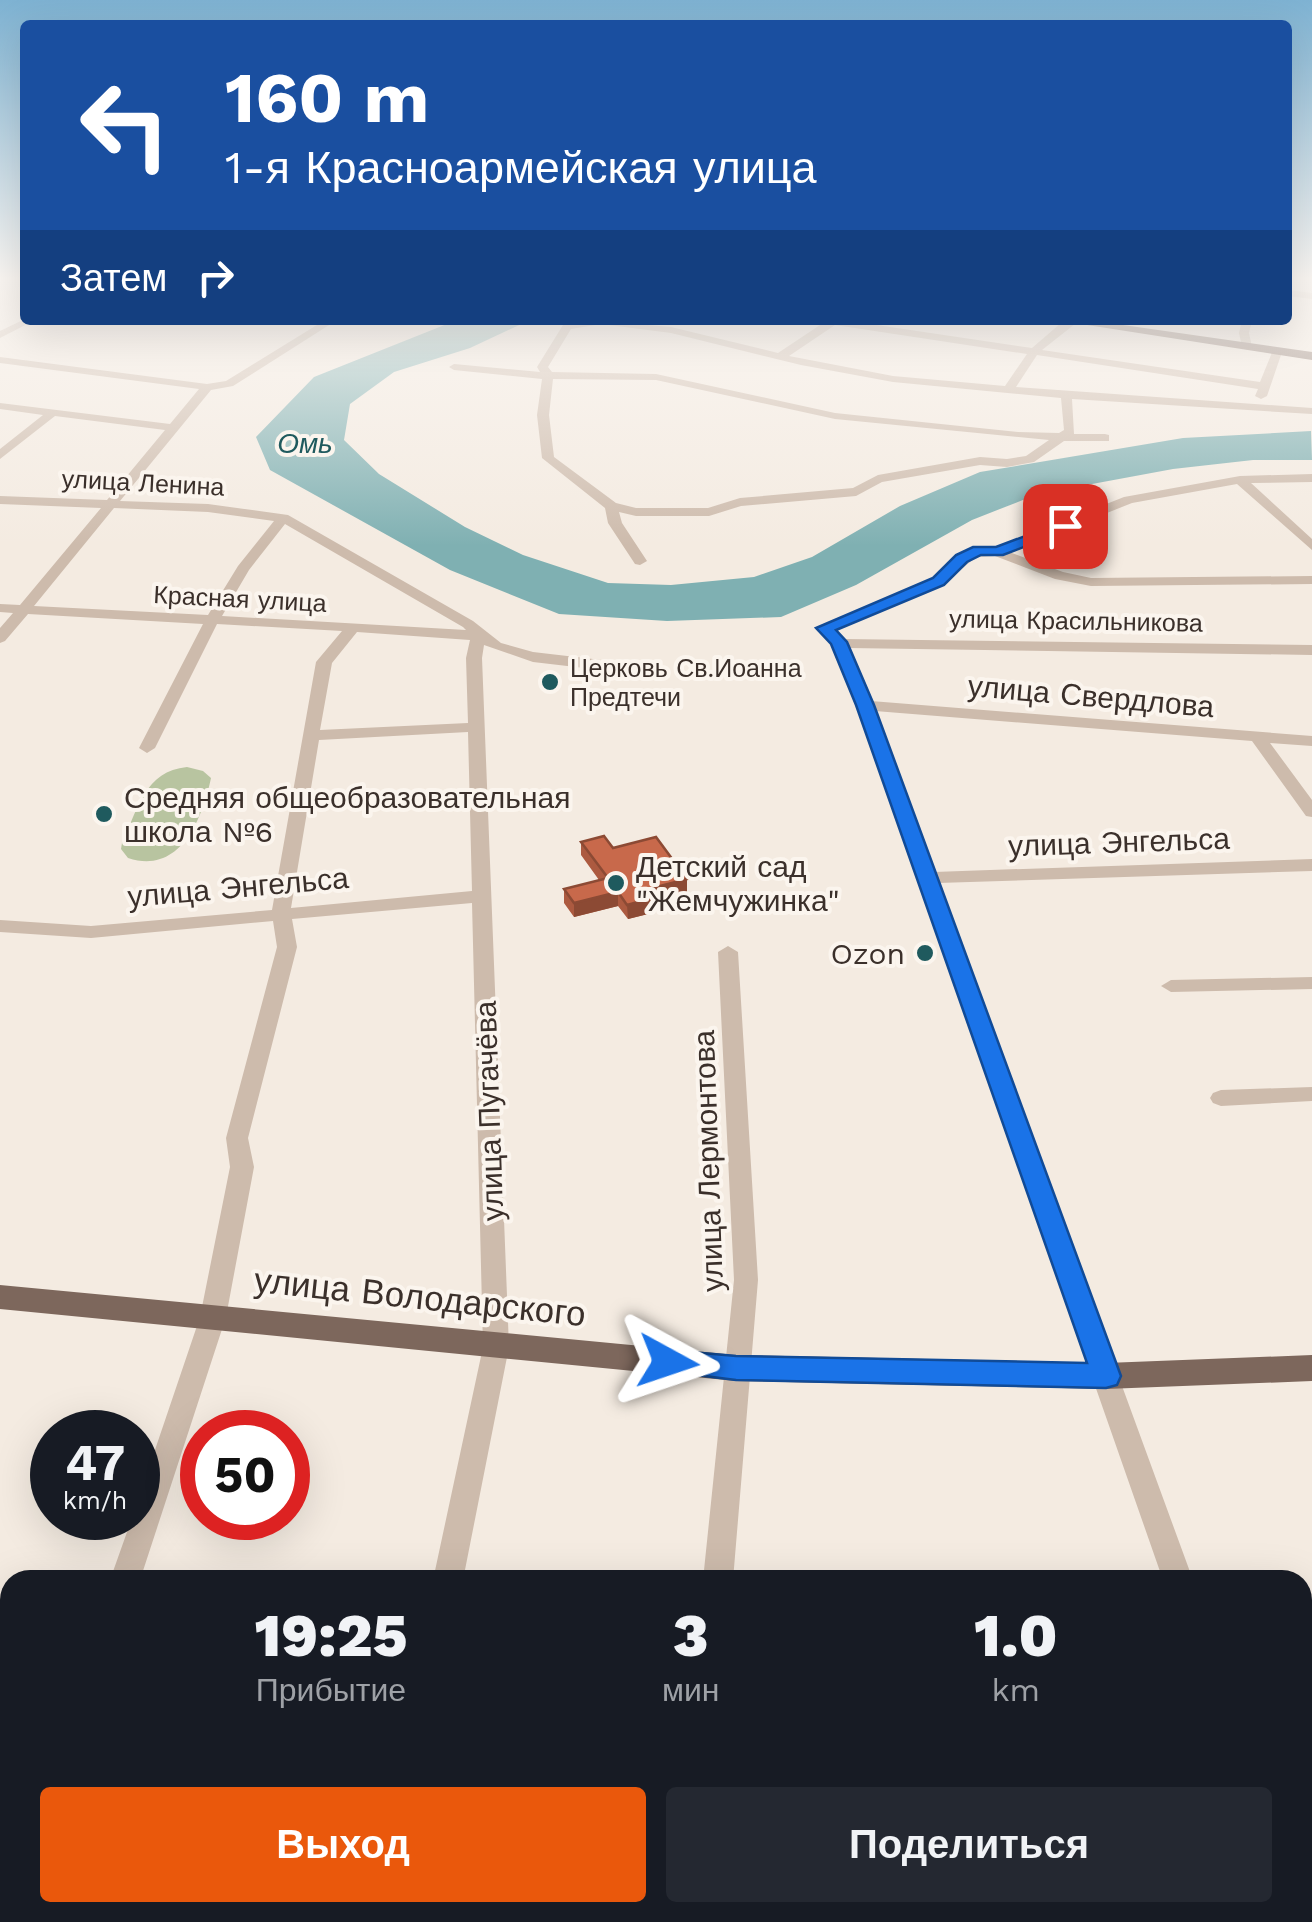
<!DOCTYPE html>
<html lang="ru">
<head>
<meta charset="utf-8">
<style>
  body { margin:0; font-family:"Work Sans",sans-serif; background:#242831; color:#f1f3f6; height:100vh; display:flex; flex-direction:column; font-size:38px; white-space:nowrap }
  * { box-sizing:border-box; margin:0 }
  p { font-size:32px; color:#9ea1a6 }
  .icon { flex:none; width:55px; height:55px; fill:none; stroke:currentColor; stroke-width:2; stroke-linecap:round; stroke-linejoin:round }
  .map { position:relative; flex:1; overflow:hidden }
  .sheet { position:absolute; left:0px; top:1570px; width:1312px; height:352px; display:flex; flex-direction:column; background:#171b24; border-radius:30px 30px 0 0; box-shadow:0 10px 40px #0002 }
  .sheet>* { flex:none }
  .guide { position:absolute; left:20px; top:20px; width:1272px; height:305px; border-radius:10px; box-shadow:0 10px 40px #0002; background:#1a4fa0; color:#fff; overflow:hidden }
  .speed { position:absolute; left:30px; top:1410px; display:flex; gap:20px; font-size:50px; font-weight:700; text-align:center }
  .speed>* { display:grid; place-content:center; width:130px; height:130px; border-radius:50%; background:#171b24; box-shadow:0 10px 40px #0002; line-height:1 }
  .speed small { font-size:25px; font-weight:400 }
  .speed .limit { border:15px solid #d22; background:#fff; color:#111 }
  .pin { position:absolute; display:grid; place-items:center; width:85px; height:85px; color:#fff; margin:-42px; border-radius:20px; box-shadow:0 5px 15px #0006 }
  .me { position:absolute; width:110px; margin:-55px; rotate:95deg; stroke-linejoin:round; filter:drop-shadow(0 0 8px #0008) }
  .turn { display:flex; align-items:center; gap:35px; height:210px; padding:0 40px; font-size:45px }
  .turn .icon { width:130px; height:130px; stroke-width:2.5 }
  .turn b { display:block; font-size:70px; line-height:85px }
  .then { display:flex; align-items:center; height:95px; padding:0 40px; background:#0003; gap:20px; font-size:38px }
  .eta { display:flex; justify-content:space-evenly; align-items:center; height:170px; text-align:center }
  .eta b { font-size:60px; font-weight:800; line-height:70px }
  .action { display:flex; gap:20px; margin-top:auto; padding:20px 40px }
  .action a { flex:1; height:115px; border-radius:10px; background:#ea580c; color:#fff; font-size:40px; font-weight:800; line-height:115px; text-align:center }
  .action a+a { background:#242831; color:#f1f3f6 }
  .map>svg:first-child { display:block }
</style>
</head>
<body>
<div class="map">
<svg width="1312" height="1922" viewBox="0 0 1312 1922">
  <rect width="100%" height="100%" fill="#f4ebe1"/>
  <path fill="#b8c4a0" d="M187 767 203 771 211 778C202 820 180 875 128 858L121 849 122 843C138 809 145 771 187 767Z"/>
  <path fill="#7fb0b2" d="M457 320H530L470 348 394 372 350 404 344 440 379 474 465 527 523 555 608 583 671 585 754 577 812 557 900 506 980 472 1183 438 1311 431 1312 460H1253L1173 469 1038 494 972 520 856 585 781 617 667 621 559 614 450 570 270 470 256 437 314 377Z"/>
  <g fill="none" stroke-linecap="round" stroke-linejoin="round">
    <g fill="#cdbbac" fill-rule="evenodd">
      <path d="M1288 290 1312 293V299L1288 296Z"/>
      <path d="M25 319 35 320 0 338V331Z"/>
      <path d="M325 320H337L233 386 211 390 120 501 208 504 288 515 473 621 501 643 533 652 610 661 618 666 610 671 533 662 484 645 482 658 509 1347 463 1580H433L483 1347 472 903 292 919 297 947 248 1138 254 1167 226 1317 140 1580H110L132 1518H138V1500L200 1317 230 1167 226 1138 277 947 273 921 91 938 0 932V920L91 926 272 910 316 662 342 631 217 624 155 748 147 753 139 748 203 624 28 614 5 641 0 643V628L13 613 0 612V604L20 605 101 508 0 504V496L107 500 165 430 55 416 0 459V449L43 415 0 409V403L170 424 199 389 0 363V357L207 384 226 381ZM114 508 208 512 274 521 238 566 208 615 34 606ZM285 524 463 627 466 630 222 616 249 570ZM357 632 470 640 466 658 468 723 320 730 332 663ZM468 732 472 891 291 908 319 740Z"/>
      <path d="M589 320 671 327 778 353 823 323 818 320H843L1032 348 1061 323 1080 320 1042 350 1260 382 1273 350 1282 352 1267 396 1261 399 1255 396 1258 389 1037 355 1016 387 1312 408V414L1072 399 1074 434H1105L1109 435V441H1064L1034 462 1007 467 980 465 882 482 856 496 741 506 709 516H636L619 512 622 523 647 561 640 565 635 564 608 523 605 508 542 458 537 415 542 379 454 370 449 367 454 364 540 372 537 367 563 325ZM601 324 671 333 801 365 893 382 1061 398 1064 430 1059 433 1018 432 835 413 656 374 552 372 548 367 571 329ZM835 325 1027 354 1005 386 893 376 789 356ZM553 379 656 380 835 419 1049 440 1026 456 1007 459 980 457 878 475 853 488 740 498 708 508H636L616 503 554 457 549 415Z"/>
      <path d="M1242 320H1252L1249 333 1252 347 1247 350 1242 347 1239 333Z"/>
      <path d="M1312 474V482L1251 483 1312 539V550L1237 484 1132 503 1009 552 1063 572 1091 578 1312 576V584L1091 586 1055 579 995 556 976 557 943 584 835 630 843 639 1312 645V655L849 648 871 701 1312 736V746L1270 743 1312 800V817L1306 816 1252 741 875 711 934 872 1312 859V871L938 883 1193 1580H1163L857 705 832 645 818 629 933 578 967 550 995 548 1124 497 1240 476Z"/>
      <path d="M728 946 738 952 758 1280 733 1580H703L734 1280 718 952Z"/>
      <path d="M1312 977V989L1171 992 1161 986 1171 980Z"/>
      <path d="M1312 1087V1101L1221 1106 1213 1103 1210 1098 1213 1093 1221 1090Z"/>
      <path d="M0 1881 10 1882V1912H30L27 1922H0Z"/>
      <path d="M1302 1897 1308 1900 1312 1922H1282L1279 1912H1302Z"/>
      <path d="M108 1912H223L227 1922H112Z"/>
      <path d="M361 1912H395L393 1922H359Z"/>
      <path d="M674 1912H708L707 1922H673Z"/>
    </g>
    <g fill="#7d675c" fill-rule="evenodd">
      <path d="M1055 320H1088L1312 352V360Z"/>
      <path d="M0 1285 736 1355 1106 1363 1312 1355V1381L1106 1389 736 1381 0 1309Z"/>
    </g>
  </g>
  <path fill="#ac5a40" d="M581 842 613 848 687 879V893L652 902V913L628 919 618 906 574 917 564 903V889L599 880 581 855Z"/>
  <g fill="#8c4a34">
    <path d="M687 879V893L652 902V913L628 919 627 905 645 890Z"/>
    <path d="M618 892V906L574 917V903Z"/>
  </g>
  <path fill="#c8694b" stroke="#8c4a34" stroke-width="2.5" d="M604 836 613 848 656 837 687 879 645 890 652 898 627 905 618 892 574 903 564 889 608 878 581 842Z"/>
  <linearGradient id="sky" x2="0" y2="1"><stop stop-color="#7eb2d2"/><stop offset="0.51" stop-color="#faf6f2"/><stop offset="1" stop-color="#faf6f2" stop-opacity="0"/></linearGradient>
  <rect width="1312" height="546" fill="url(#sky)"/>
  <path fill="#1a73e8" stroke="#114b97" stroke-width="2.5" d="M1065 521 1073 526 1071 529 1003 555H981L967 562 944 585 836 630 847 642 874 705 1121 1376 1117 1385 1106 1388 736 1380 657 1370 653 1362 657 1353 668 1350 736 1356 1087 1363 856 705 831 644 816 628 933 578 956 555 973 547H996Z"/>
  <g fill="#1f5a5e" stroke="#fbf5ee" stroke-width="4">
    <circle cx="550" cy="682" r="10"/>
    <circle cx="104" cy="814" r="10"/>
    <circle cx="616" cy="883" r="10"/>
    <circle cx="925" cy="953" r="10"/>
  </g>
  <g text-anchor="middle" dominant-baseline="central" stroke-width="8" stroke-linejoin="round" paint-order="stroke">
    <g font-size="25" fill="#3b302b" stroke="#fbf5ee">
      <text transform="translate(143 483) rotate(3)">улица Ленина</text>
      <text transform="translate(240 599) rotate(3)">Красная улица</text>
      <text transform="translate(1076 621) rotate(1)">улица Красильникова</text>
    </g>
    <g font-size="25" fill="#3b302b" stroke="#fbf5ee" text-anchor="start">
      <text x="570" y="668">Церковь Св.Иоанна<tspan x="570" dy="29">Предтечи</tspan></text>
    </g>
    <g font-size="28" font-style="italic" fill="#1f5a5e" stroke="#fbf5ee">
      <text x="305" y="443">Омь</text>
    </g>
    <g font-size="30" fill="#3b302b" stroke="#fbf5ee">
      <text transform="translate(1091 696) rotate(5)">улица Свердлова</text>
      <text transform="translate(1119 842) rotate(-2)">улица Энгельса</text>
      <text transform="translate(238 887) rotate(-5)">улица Энгельса</text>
      <text transform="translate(489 1111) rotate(-92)">улица Пугачёва</text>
      <text transform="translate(708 1161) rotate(-92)">улица Лермонтова</text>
    </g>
    <g font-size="30" fill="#3b302b" stroke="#fbf5ee" text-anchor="start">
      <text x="124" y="797">Средняя общеобразовательная<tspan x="124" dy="34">школа №6</tspan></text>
      <text x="636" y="866">Детский сад<tspan x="636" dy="34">"Жемчужинка"</tspan></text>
      <text x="905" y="953" text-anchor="end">Ozon</text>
    </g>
    <g font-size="35" fill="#3b302b" stroke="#fbf5ee">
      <text transform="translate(420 1297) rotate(6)">улица Володарского</text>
    </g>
  </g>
</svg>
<div class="speed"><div>47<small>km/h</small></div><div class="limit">50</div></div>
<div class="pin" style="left:1065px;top:526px;background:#d93025"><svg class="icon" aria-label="arrive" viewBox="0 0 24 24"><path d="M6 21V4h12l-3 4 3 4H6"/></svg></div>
<svg class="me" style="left:668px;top:1362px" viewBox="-20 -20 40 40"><path d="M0-17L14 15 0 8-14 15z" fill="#1a73e8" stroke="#fff" stroke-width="4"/></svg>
<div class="guide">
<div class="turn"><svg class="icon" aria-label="left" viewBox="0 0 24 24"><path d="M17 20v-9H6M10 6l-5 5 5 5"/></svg><div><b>160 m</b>1-я Красноармейская улица</div></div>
<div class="then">Затем<svg class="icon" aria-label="right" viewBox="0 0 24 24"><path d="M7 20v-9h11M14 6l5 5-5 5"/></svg></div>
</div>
<section class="sheet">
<div class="eta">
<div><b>19:25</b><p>Прибытие</p></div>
<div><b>3</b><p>мин</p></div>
<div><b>1.0</b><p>km</p></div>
</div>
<div class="action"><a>Выход</a><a>Поделиться</a></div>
</section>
</div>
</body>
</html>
